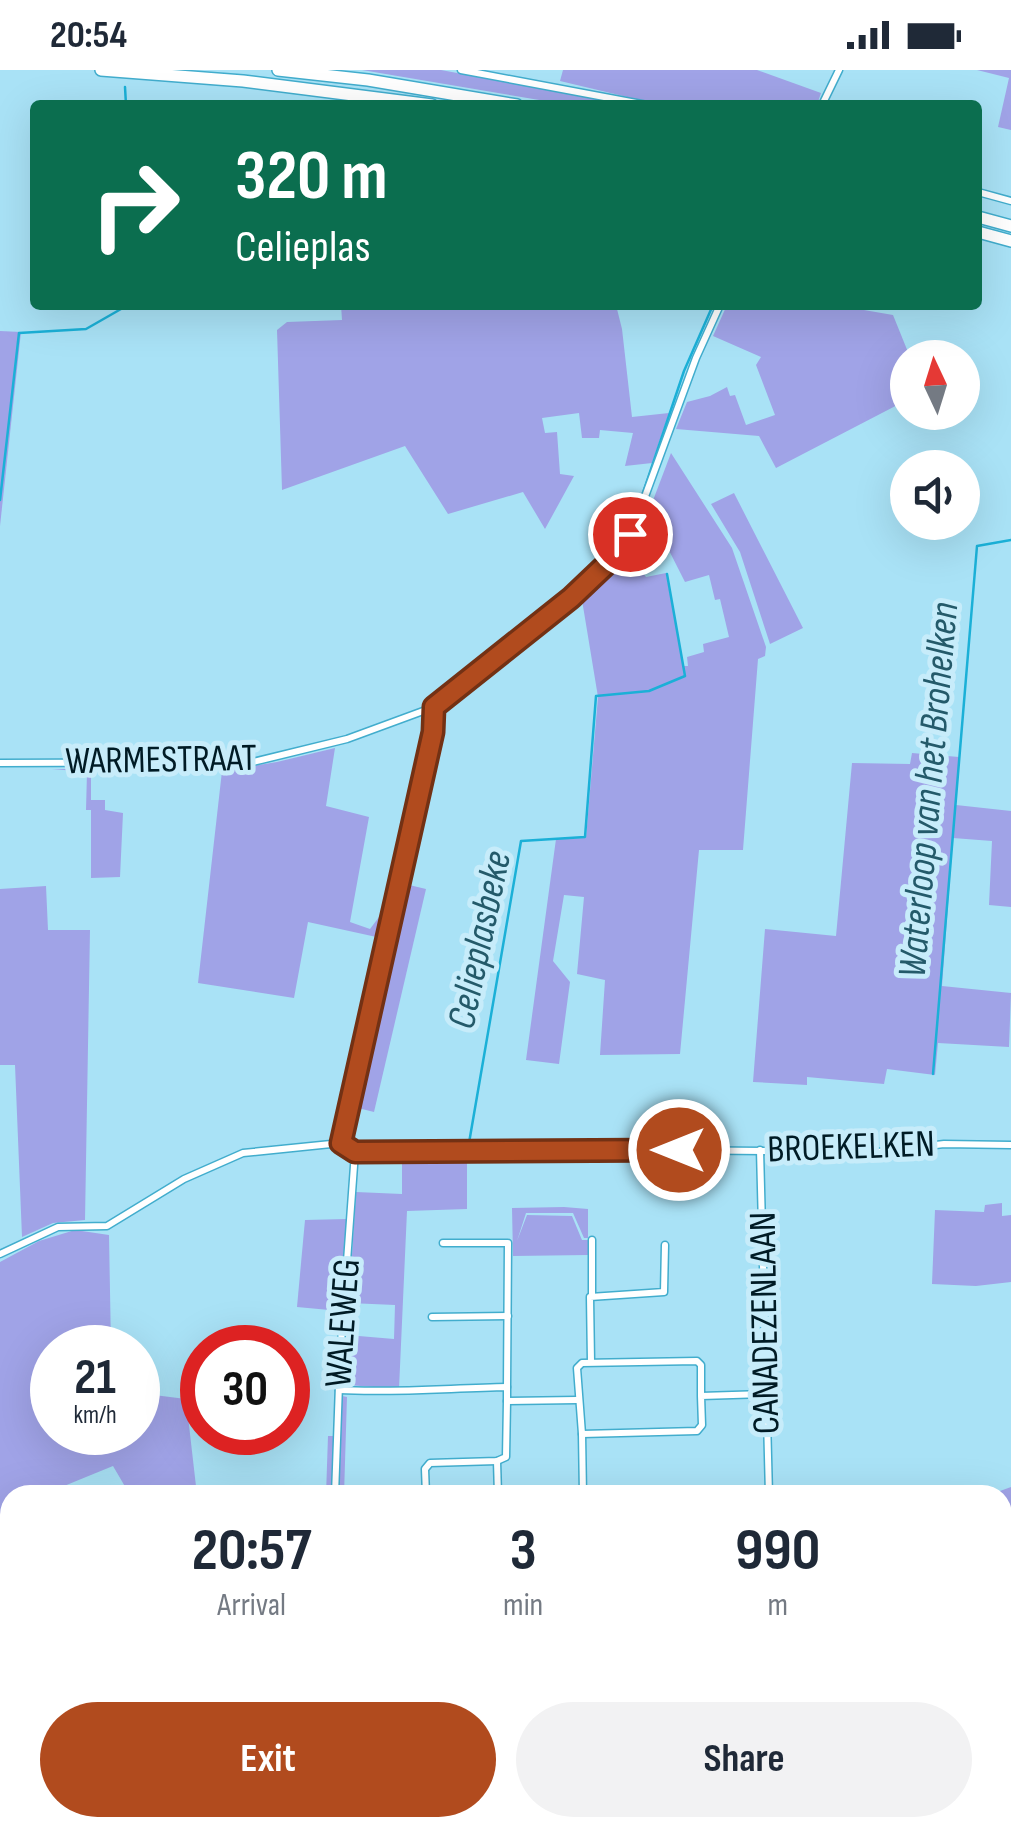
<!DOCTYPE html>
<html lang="en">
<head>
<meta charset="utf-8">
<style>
  body { margin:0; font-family:"Sofia Sans Condensed",sans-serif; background:#f2f2f3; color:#1f2937; height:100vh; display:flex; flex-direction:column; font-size:38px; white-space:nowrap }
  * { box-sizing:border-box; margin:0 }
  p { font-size:32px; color:#747a83 }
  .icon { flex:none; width:55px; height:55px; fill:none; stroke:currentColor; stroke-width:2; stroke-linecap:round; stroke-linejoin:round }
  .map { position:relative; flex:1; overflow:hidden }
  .side { position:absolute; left:0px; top:1415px; width:1012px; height:352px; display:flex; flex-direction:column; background:#fff; border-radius:30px 30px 0 0; box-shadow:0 10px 40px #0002 }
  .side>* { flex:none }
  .guide { position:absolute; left:30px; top:30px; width:952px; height:210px; border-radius:10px; box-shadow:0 10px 40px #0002; background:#0b6e4f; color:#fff; overflow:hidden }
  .needle { width:65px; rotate:356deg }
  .tools { position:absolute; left:890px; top:270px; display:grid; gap:20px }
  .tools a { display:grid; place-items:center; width:90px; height:90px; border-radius:50%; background:#fff; box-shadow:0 10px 40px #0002; font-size:50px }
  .speed { position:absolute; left:30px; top:1255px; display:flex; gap:20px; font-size:50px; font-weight:700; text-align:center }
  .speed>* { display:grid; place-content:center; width:130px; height:130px; border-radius:50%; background:#fff; box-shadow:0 10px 40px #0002; line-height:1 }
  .speed small { font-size:25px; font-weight:400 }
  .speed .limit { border:15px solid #d22; background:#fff; color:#111 }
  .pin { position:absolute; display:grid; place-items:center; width:85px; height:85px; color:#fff; margin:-42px; border:5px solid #fff; border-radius:50%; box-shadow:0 2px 10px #0007 }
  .me { position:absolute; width:110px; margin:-55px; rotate:270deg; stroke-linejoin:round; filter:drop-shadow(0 0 8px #0008) }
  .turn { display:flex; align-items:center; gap:35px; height:210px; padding:0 40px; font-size:45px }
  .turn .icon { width:130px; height:130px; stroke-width:2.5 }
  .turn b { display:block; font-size:70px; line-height:85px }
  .eta { display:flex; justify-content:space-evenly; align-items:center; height:170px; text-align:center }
  .eta b { font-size:60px; font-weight:700; line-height:70px }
  .action { display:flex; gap:20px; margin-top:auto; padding:20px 40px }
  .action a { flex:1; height:115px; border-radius:60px; background:#b14b1e; color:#fff; font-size:40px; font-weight:700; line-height:115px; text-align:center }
  .action a+a { background:#f2f2f3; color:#1f2937 }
  .status { display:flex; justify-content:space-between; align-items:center; height:70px; padding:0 50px; background:#fff; direction:ltr }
  .status svg { height:28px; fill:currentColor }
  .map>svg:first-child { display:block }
</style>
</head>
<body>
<div class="status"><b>20:54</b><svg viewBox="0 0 49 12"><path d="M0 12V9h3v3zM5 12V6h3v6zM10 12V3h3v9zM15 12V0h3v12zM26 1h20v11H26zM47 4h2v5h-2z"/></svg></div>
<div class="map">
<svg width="1011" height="1766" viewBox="0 0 1011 1766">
  <rect width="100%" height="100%" fill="#a9e2f6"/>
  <g fill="#a0a3e7">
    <path d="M362 0H441L631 35H569Z"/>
    <path d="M563 0H757L821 23 817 35H661L560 11Z"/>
    <path d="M977 0H1011V60L998 57 1009 8Z"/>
    <path d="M341 235H616L622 259 632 347 669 343 652 393 625 396 633 363 600 360 599 368H582L579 343 542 348 545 363 557 362 560 404 574 406 545 459 523 422 448 444 405 376 282 420 277 260 287 252 342 250Z"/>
    <path d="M727 235H835L893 245 910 287 908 288 907 330 776 398 759 366 676 359 687 332 710 326 727 317 730 326 735 325 746 355 775 345 756 295 761 287 713 266Z"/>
    <path d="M0 261 21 262 0 456Z"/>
    <path d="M671 383 732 478 766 577 765 586 758 589 743 780H699L680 984 600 985 605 910 577 904 584 827 564 825 553 891 570 912 559 994 526 990 556 769 586 768 598 627 582 530 627 481 646 507 666 503 683 596H688L687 587 704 582 703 574 729 567 720 529 715 530 709 505 685 512 649 441Z"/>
    <path d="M734 423 803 558 770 574 740 482 711 434Z"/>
    <path d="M335 678 326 736 369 747 350 852 370 859 382 843 386 844 381 868 308 852 294 928 198 913 222 701 277 692Z"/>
    <path d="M912 683 959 687 956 735 1011 741V837L989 835 992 771 953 768 942 916 1011 923 1009 977 938 973 935 1005 887 999 884 1014 807 1007V1015L753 1012 765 859 836 866 852 693 910 694Z"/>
    <path d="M52 699H91V730H105V740L123 743 120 807 91 808V740H86L87 702Z"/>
    <path d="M405 814 426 819 374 1042 354 1037Z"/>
    <path d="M46 816 48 860H90L85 1150 53 1153 22 1167 15 995H0V819Z"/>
    <path d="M467 1085V1139L407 1141 399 1319 348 1315 347 1265 394 1269 395 1235 349 1233 356 1122 402 1124V1087Z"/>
    <path d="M1002 1133V1146L1011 1145V1212L976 1216 932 1214 935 1140 984 1142 985 1135Z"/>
    <path d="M564 1137 588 1139V1168H584L573 1143H526L517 1171 527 1145 572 1146 582 1170H588V1185L513 1186 512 1138Z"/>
    <path d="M347 1149 340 1241 297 1237 305 1150Z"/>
    <path d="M75 1160 109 1165 111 1277 52 1278V1362H138V1323L186 1329 197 1425H130L113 1396 42 1425H10V1758H20L0 1764V1192L39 1171Z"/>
    <path d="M342 1326 347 1327 344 1425H326L328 1366H339Z"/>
    <path d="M1011 1417V1681L1002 1680V1425H989Z"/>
  </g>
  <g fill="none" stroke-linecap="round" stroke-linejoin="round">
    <g stroke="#1bb0d7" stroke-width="2.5">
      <path d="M125 17 126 35"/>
      <path d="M642 426 684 301 713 235"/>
      <path d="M0 430 19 263 86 259 128 235"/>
      <path d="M933 1004 977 476 1011 470"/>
      <path d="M469 1073 521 771 585 767 596 626 649 621 685 606 667 504"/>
    </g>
    <g stroke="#42adcd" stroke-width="9">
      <g id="street">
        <path d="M461 0 647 35"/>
        <path d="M822 35 839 0"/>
        <path d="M978 122 1011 131"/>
        <path d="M0 693 253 692 347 669 434 637"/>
        <path d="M341 1073 433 662 434 637C498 573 595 535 636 451L696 288 720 235"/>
        <path d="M760 1080 769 1425"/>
        <path d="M592 1170V1225"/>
        <path d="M443 1173H508L507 1317"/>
        <path d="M0 1184 58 1157 107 1156 184 1109 243 1083 341 1073 355 1082 560 1079 878 1082 944 1074 1011 1075"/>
        <path d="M432 1247 508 1246"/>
        <path d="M591 1292 590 1227 664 1222 665 1175"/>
        <path d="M339 1320C395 1323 451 1318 507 1317V1331L577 1330"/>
        <path d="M701 1326 702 1355 697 1361 582 1364 577 1298 582 1293 697 1291 701 1295V1326L766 1324"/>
        <path d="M582 1364 583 1425"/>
        <path d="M497 1391 498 1425"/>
        <path d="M335 1425 340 1287 355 1082"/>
        <path d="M426 1425 425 1399 430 1393 497 1391 506 1387 507 1331"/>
        <path d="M117 1758 118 1766"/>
        <path d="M273 1758 274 1766"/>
        <path d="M356 1758 357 1766"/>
        <path d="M769 1766 770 1758"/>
      </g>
    </g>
    <g stroke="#42adcd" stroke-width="14">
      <g id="highway">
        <path d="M101 0 243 11 432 35"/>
        <path d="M278 0 368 10 517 35"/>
        <path d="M978 147 1011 156"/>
        <path d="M978 162 1011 171"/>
      </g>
    </g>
    <use href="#street" stroke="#fff" stroke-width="6"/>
    <use href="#highway" stroke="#fff" stroke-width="11"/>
    <g stroke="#224450" stroke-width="6">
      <g id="rail">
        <path d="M1002 1684 1011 1685"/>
        <path d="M8 1766 33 1758"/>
      </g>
    </g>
    <use href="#rail" stroke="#c7ecfa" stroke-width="2.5" stroke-dasharray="8" stroke-linecap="butt"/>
  </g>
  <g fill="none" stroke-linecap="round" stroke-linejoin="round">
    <g stroke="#733114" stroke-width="25">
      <path id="route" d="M630 464 611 490 571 528 434 637 433 662 341 1073 355 1082 679 1080"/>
    </g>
    <use href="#route" stroke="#b14b1e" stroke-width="18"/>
  </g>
  <g text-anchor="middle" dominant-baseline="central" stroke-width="10" stroke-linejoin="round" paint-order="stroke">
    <g font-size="38" fill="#001b25" stroke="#c7ecfa">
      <text transform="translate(161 690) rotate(-1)">WARMESTRAAT</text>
      <text transform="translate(851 1077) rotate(-2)">BROEKELKEN</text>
      <text transform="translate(343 1253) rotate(-86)">WALEWEG</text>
      <text transform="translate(765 1253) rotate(-91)">CANADEZENLAAN</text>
    </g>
    <g font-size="40" font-style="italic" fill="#245a6a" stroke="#c7ecfa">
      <text transform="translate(929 720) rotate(-85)">Waterloop van het Brohelken</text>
      <text transform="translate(480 870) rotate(-78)">Celieplasbeke</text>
    </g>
  </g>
</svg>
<div class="tools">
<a><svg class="needle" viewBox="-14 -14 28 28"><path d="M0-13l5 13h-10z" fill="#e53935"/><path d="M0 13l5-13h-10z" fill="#747a83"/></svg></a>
<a><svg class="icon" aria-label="sound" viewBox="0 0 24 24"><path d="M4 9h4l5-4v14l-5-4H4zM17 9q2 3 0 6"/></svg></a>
</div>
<div class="speed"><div>21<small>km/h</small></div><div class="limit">30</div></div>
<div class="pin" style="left:630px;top:464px;background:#d93025"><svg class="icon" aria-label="arrive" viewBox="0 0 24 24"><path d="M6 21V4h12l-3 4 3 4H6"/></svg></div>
<svg class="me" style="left:679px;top:1080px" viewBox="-20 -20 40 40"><circle r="17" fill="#b14b1e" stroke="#fff" stroke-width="3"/><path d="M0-11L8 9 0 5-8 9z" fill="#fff"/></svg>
<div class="guide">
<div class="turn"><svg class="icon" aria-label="right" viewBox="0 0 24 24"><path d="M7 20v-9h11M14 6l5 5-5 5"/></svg><div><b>320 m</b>Celieplas</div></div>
</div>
<section class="side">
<div class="eta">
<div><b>20:57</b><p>Arrival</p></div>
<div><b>3</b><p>min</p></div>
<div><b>990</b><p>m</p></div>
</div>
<div class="action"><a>Exit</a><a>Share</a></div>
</section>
</div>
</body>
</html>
